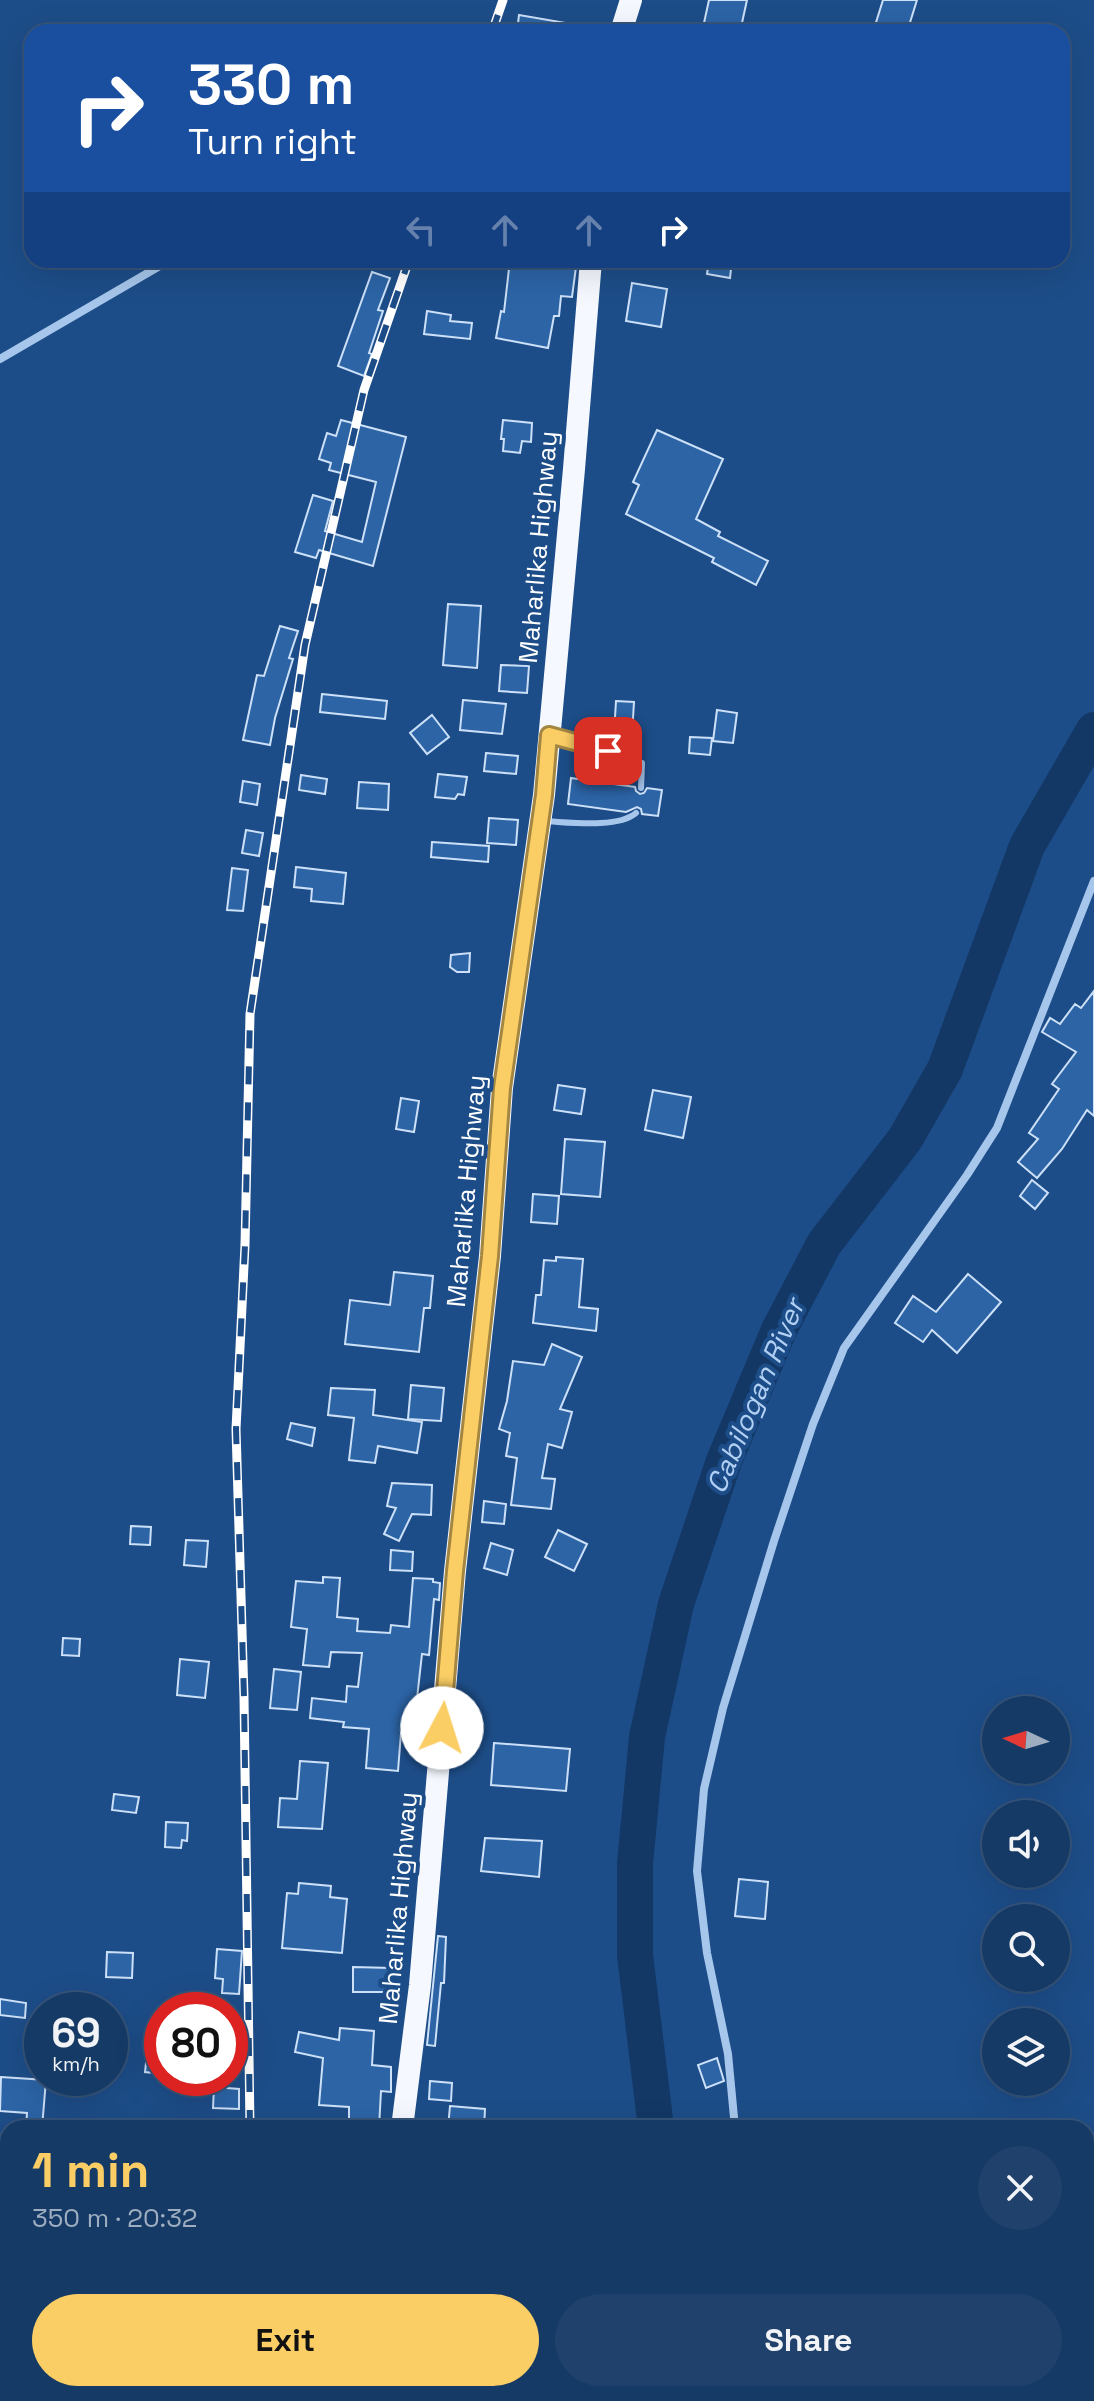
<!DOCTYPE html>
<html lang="en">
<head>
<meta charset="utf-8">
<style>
  body { margin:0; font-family:"Space Grotesk",sans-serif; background:#1f416c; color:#f1f3f6; height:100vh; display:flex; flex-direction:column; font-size:30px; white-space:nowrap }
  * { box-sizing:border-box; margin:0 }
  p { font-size:26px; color:#9eadbf }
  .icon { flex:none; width:44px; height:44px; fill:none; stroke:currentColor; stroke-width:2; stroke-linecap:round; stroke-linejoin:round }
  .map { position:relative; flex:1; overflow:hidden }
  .sheet { position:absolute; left:0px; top:2120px; width:1094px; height:282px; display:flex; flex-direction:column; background:#163a66; border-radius:24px 24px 0 0; box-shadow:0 8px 32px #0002,0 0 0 2px #35547a }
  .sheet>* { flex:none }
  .guide { position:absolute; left:24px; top:24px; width:1046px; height:244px; border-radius:24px; box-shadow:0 8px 32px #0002,0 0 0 2px #35547a; background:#1a4fa0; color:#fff; overflow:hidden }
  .needle { width:52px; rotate:274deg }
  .fabs { position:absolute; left:982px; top:1696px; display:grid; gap:16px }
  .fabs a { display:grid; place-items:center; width:88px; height:88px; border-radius:50%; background:#163a66; box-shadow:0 8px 32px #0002,0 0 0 2px #35547a; font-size:40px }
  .speed { position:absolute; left:24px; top:1992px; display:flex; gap:16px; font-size:40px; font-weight:700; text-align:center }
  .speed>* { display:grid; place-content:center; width:104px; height:104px; border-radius:50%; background:#163a66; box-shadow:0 8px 32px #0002,0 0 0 2px #35547a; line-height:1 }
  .speed small { font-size:20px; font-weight:400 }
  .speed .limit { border:12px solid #d22; background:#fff; color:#111 }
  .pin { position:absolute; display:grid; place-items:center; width:68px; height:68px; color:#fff; margin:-34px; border-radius:16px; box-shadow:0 4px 12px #0006 }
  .me { position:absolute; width:88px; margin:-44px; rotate:5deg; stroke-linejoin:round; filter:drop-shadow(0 0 6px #0008) }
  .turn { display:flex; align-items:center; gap:28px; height:168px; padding:0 32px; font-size:36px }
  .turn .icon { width:104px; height:104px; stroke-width:2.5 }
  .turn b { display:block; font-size:56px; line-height:68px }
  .lanes { display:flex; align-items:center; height:76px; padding:0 32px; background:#0003; justify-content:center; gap:40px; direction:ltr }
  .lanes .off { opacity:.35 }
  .round { display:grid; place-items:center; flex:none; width:84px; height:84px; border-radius:42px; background:#1f416c }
  .head { display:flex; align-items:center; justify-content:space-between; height:136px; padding:0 32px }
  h1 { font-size:48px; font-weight:700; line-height:60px; color:#fbce65 }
  .primary-button { display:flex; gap:16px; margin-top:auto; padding:16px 32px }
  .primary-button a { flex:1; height:92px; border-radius:48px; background:#fbce65; color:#111; font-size:32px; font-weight:700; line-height:92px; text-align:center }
  .primary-button a+a { background:#1f416c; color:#f1f3f6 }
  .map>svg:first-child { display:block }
</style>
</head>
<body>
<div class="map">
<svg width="1094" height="2401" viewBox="0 0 1094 2401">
  <rect width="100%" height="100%" fill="#1d4d88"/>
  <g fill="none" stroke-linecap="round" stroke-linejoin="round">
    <g stroke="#133866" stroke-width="36">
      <path d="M656 2128 635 1955V1864L647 1737 676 1604 724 1461 779 1330 824 1244 905 1139 945 1069 1027 846 1094 730"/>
      <path d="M825 2394 831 2401"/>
    </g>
  </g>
  <g fill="#2c64a6" stroke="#cce0f8" stroke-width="2">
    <path d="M709 0H747L740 32H702Z"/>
    <path d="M883 0H917L907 32H873Z"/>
    <path d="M519 15 566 23V32H517Z"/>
    <path d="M510 260 576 267 572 297 561 296 559 316H554L548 348 496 338 501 311 504 312Z"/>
    <path d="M709 260H732L730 278 707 274Z"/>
    <path d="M372 272 390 278 378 310 383 311 369 353 372 354 364 376 338 366Z"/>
    <path d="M632 283 667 289 661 327 626 321Z"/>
    <path d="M427 311 451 315 450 321 472 323 470 339 424 334Z"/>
    <path d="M341 420 406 437 373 566 319 550 316 558 295 552 313 495 333 501 325 531 362 542 376 482 329 470 331 463 319 459 327 433 336 436Z"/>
    <path d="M503 420 532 423 531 442 522 441 520 453 503 451 504 439H501Z"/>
    <path d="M657 430 723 459 696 519 720 532 718 536 768 561 756 585 712 562 714 558 626 514 639 485 633 482Z"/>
    <path d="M448 604 481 606 477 668 443 665Z"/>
    <path d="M280 626 298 631 289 658 293 659 275 718 270 745 243 740 257 675 264 676Z"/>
    <path d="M501 665 529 666 527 693 499 691Z"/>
    <path d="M322 694 387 701 385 719 320 712Z"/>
    <path d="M463 700 506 704 502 734 460 730Z"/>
    <path d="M616 701 634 702 632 735 614 733Z"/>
    <path d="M717 710 737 713 733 743 713 741Z"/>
    <path d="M432 715 449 737 427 754 410 733Z"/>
    <path d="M690 737 712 738 710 755 689 753Z"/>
    <path d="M486 753 518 756 516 774 484 771Z"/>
    <path d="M438 774 467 777 464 795 458 794 455 799 435 797Z"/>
    <path d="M301 775 327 779 325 794 299 790Z"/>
    <path d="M571 778 635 787 636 791 640 794 644 793 647 788 662 790 658 816 642 814 641 809 637 807 626 812 568 804Z"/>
    <path d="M243 781 260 784 257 805 240 802Z"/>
    <path d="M359 782 389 784 388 810 357 808Z"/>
    <path d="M489 818 518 820 516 845 487 843Z"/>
    <path d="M246 830 263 833 259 856 242 853Z"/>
    <path d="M432 842 489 846 488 862 431 857Z"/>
    <path d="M296 867 346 873 343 904 311 901 312 889 294 887Z"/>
    <path d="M232 868 248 870 243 911 227 910Z"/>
    <path d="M470 953 469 972H457L450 967 451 955Z"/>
    <path d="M1094 991V1116L1087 1110 1062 1149 1037 1178 1018 1162 1038 1139 1029 1133 1059 1089 1052 1084 1076 1052 1042 1032 1050 1018 1060 1024 1075 1004 1081 1008Z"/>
    <path d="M558 1085 585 1089 581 1114 554 1110Z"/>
    <path d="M653 1090 691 1097 683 1138 645 1130Z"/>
    <path d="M401 1098 419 1101 414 1132 396 1129Z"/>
    <path d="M565 1139 605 1142 600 1197 561 1194Z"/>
    <path d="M1032 1180 1048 1193 1035 1209 1020 1196Z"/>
    <path d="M533 1194 559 1196 557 1224 531 1222Z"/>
    <path d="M556 1257 583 1259 579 1307 598 1309 596 1331 533 1323 536 1295H541L544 1260 556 1261Z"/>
    <path d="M394 1272 433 1276 430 1308H424L419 1352 345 1344 350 1300 390 1305Z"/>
    <path d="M968 1274 1001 1302 957 1353 932 1330 923 1342 895 1323 913 1296 936 1312Z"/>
    <path d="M552 1344 582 1357 560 1409 572 1412 562 1448 548 1444 542 1478 555 1479 551 1509 511 1505 517 1458 506 1456 510 1433 499 1429 507 1401 513 1361 544 1365Z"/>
    <path d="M411 1385 444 1388 441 1421 408 1419Z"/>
    <path d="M331 1388 375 1390 373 1415 422 1422 417 1453 378 1446 375 1463 349 1460 354 1418 328 1415Z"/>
    <path d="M291 1423 315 1428 312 1446 287 1439Z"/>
    <path d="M392 1483 432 1485 431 1515 412 1514 399 1541 384 1534 396 1508 387 1506Z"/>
    <path d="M484 1501 506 1504 504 1524 482 1522Z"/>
    <path d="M131 1526 151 1527 150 1545 130 1544Z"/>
    <path d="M558 1530 587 1544 574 1571 545 1557Z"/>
    <path d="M186 1540 208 1541 206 1567 184 1565Z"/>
    <path d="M491 1543 513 1550 507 1575 484 1568Z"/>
    <path d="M391 1550 413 1552 412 1571 390 1570Z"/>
    <path d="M323 1577 340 1578 337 1617 358 1619 357 1631 390 1633 391 1625 409 1627 413 1578 433 1579V1582L440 1583 439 1600 434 1599 429 1655 422 1654 413 1734 401 1733 398 1771 366 1768 369 1729 343 1727 344 1722 310 1718 312 1698 346 1702 347 1686 358 1687 362 1653 331 1652 329 1667 303 1665 307 1629 291 1627 296 1581 323 1583Z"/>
    <path d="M63 1638 80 1639 79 1656 62 1655Z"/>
    <path d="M180 1659 209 1662 205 1698 177 1695Z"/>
    <path d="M274 1669 301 1672 297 1710 270 1708Z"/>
    <path d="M494 1743 570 1749 566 1791 491 1785Z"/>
    <path d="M300 1761 328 1763 322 1829 278 1827 280 1798 297 1799Z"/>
    <path d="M114 1794 139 1797 136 1813 112 1810Z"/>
    <path d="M166 1822 188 1823 187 1841 182 1840 181 1848 165 1847Z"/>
    <path d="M485 1838 542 1841 539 1877 481 1871Z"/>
    <path d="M739 1879 768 1882 765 1919 735 1916Z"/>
    <path d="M299 1883 331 1886 330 1897 347 1899 342 1953 282 1948 287 1893 298 1894Z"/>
    <path d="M438 1936 446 1937 444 1983H441L435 2046 427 2045Z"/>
    <path d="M217 1949 242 1951 239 1994 222 1993 223 1979 215 1978Z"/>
    <path d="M107 1952 133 1953 132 1978 106 1977Z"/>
    <path d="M353 1967 392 1968V1992H353Z"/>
    <path d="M0 1999 26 2003 25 2018 0 2015Z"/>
    <path d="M151 2019H162V2074L145 2072Z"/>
    <path d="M340 2028 374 2031 372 2065 391 2067V2092L381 2091 379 2128H362V2124L349 2123V2107L319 2105 323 2058 295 2052 299 2032 339 2040Z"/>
    <path d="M717 2058 724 2081 706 2088 698 2065Z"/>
    <path d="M1 2077 46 2080 42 2128H26L27 2113 0 2111Z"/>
    <path d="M430 2081 452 2083 451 2101 429 2099Z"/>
    <path d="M214 2087 239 2089V2109L213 2108Z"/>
    <path d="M450 2106 485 2109 484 2128H448Z"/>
  </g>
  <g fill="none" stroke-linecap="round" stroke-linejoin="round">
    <g stroke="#a6c6eb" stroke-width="6">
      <path d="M554 737 642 763 641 788"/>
      <path d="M543 821C568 822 617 829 636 813"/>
    </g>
    <g stroke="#a6c6eb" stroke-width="8">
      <path d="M0 359 170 260"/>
      <path d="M735 2128 728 2054 707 1953 697 1871 704 1789 723 1708 774 1541 813 1424 844 1348 967 1175 997 1128 1094 881"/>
      <path d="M0 2164 8 2165"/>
      <path d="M900 2394 910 2401"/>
    </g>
    <g stroke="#f5f9ff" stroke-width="22">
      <path d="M621 32 631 0"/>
      <path d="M402 2128 420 1985 455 1571 490 1256 502 1088 544 795 574 469 591 260"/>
      <path d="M376 2401V2394"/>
    </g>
    <g stroke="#fff" stroke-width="9">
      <g id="rail">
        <path d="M492 32 503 0"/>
        <path d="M250 2128 244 1697 236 1429 245 1245 250 1014 305 645 364 390 409 260"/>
        <path d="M254 2394V2401"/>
      </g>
    </g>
    <use href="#rail" stroke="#1d4d88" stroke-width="6" stroke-dasharray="18" stroke-linecap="butt"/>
  </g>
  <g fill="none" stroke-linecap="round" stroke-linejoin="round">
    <g stroke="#a38642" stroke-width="20">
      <path id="route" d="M442 1728 455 1571 490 1256 502 1088 544 795 549 735 608 751"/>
    </g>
    <use href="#route" stroke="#fbce65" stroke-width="14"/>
  </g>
  <g text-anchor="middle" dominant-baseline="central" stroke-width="8" stroke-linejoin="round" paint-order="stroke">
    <g font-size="26" fill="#fff" stroke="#1d4d88">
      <text transform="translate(538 547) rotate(-85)">Maharlika Highway</text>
      <text transform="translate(466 1191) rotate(-85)">Maharlika Highway</text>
      <text transform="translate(398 1908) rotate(-85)">Maharlika Highway</text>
    </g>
    <g font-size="28" font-style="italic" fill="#b2d0f3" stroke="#1d4d88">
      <text transform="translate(755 1396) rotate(-67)">Cabilogan River</text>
    </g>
  </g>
</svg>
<div class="fabs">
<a><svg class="needle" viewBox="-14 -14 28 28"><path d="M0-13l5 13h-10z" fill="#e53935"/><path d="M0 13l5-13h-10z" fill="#9eadbf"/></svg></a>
<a><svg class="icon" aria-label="sound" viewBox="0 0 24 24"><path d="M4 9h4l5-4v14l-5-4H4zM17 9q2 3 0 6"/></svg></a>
<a><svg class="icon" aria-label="search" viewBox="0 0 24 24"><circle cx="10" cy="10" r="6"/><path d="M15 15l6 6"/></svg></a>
<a><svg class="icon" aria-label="layers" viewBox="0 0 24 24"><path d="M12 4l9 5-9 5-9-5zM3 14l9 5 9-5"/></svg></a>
</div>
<div class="speed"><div>69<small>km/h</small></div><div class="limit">80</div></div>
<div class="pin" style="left:608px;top:751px;background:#d93025"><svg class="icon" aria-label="arrive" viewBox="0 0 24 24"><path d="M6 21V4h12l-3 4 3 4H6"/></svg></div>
<svg class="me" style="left:442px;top:1728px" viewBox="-20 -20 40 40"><circle r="19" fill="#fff"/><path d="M0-13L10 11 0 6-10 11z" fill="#fbce65"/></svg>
<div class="guide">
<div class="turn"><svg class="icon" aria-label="right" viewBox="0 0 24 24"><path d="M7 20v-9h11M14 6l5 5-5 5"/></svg><div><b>330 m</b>Turn right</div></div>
<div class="lanes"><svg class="icon off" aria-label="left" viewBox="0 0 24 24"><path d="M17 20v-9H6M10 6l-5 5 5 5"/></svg><svg class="icon off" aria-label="ahead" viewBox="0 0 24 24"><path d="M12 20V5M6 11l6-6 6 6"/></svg><svg class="icon off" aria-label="ahead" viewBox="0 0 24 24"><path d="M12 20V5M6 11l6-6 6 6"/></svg><svg class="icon" aria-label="right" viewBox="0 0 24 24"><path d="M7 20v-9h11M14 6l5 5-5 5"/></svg></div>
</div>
<section class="sheet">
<div class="head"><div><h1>1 min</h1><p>350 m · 20:32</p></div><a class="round"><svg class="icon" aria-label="close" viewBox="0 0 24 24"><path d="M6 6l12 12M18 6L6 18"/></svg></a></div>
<div class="primary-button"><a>Exit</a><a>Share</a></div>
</section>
</div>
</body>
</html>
